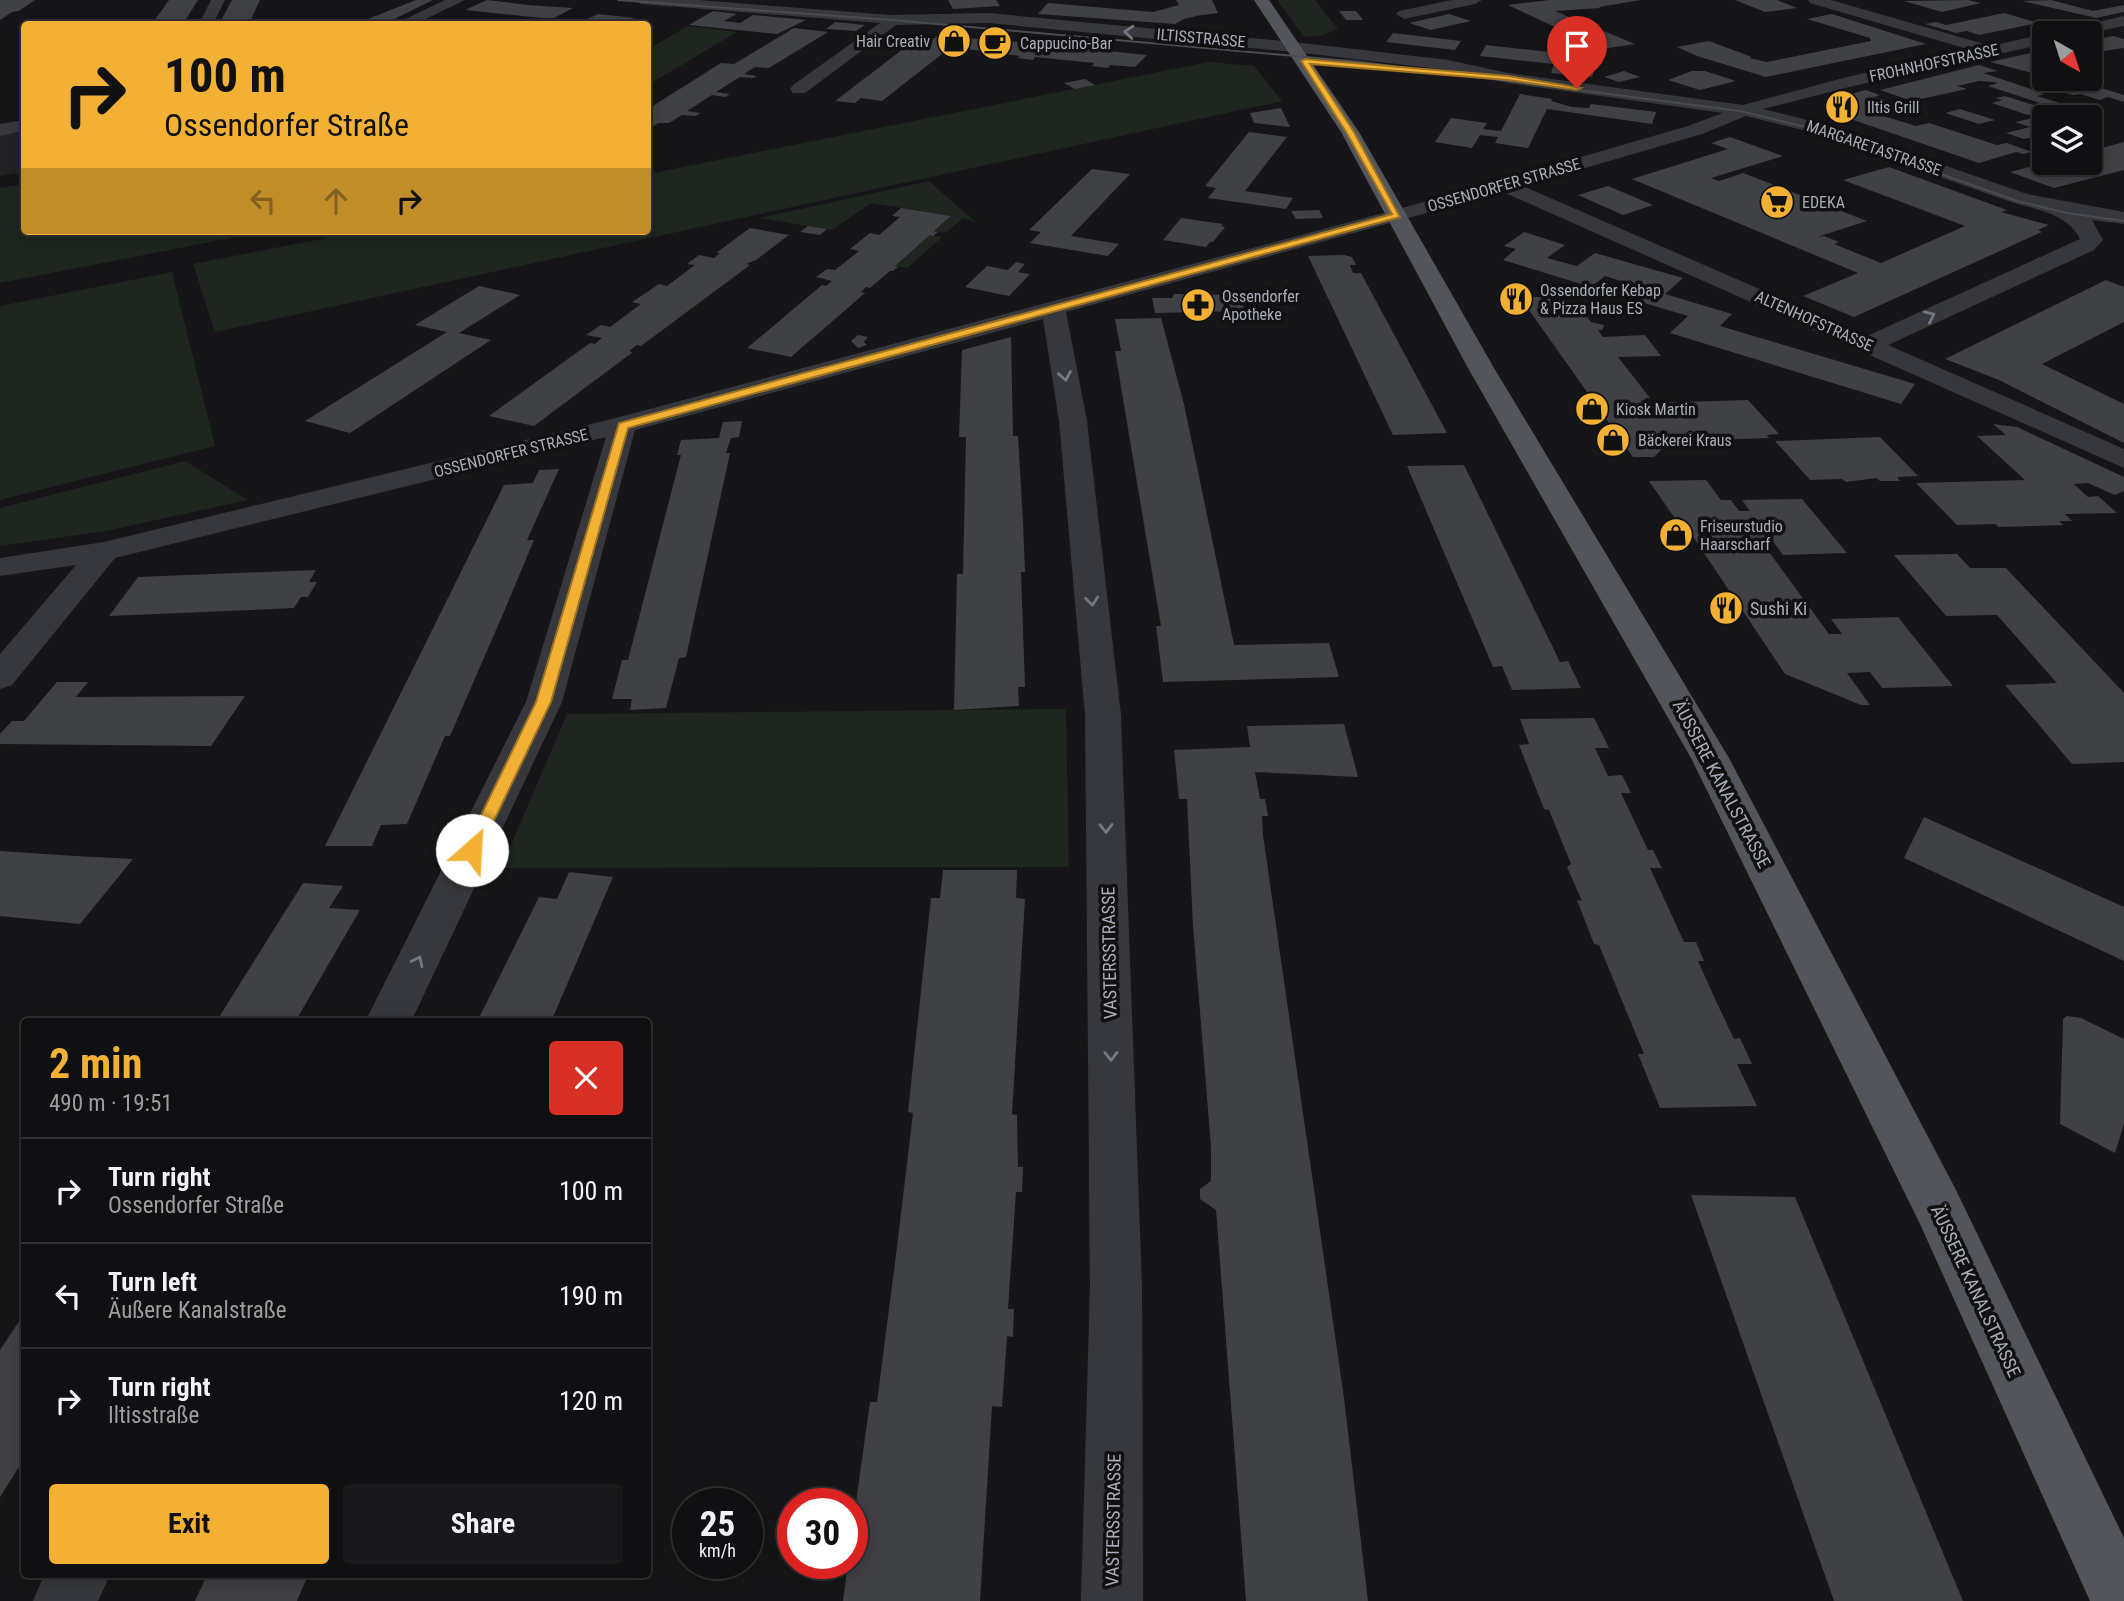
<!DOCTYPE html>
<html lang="en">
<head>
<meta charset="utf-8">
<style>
  body { margin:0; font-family:"Roboto Condensed",sans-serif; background:#19191b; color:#f1f3f6; height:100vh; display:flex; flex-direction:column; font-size:26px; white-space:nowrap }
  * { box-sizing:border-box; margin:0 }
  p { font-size:23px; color:#9c9d9f }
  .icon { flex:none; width:38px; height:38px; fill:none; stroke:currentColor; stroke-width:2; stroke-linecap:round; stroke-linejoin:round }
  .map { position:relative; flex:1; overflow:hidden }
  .details { position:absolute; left:21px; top:1018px; width:630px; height:560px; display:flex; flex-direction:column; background:#101012; border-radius:7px; box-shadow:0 4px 18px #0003,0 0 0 2px #303032 }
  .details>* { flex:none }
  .hud { position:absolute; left:21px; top:21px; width:630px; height:214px; border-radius:7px; box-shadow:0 4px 18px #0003,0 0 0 2px #303032; background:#f2b134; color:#111; overflow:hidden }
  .needle { width:46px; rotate:141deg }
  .buttons { position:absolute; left:2032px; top:21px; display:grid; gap:14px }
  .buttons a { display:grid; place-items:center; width:70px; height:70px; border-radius:7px; background:#101012; box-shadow:0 4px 18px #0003,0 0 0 2px #303032; font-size:35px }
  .speed { position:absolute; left:672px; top:1488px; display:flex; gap:14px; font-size:35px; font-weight:700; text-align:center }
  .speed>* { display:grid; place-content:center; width:91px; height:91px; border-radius:50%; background:#101012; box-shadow:0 4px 18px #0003,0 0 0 2px #303032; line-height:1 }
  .speed small { font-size:18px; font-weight:400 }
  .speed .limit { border:10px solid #d22; background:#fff; color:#111 }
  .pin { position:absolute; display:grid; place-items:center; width:60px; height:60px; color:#fff; margin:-72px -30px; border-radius:50% 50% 50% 0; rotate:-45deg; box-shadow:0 0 7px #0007 }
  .pin .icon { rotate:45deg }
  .me { position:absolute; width:77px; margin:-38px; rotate:26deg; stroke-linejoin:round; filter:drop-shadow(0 0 5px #0008) }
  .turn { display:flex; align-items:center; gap:24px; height:147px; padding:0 28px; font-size:32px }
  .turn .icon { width:91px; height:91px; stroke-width:2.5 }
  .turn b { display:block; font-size:49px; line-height:60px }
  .lanes { display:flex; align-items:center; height:66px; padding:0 28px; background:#0003; justify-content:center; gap:35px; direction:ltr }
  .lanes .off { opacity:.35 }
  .round { display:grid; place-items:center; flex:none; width:74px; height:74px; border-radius:7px; background:#19191b }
  .head { display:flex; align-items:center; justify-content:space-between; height:119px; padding:0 28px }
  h1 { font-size:42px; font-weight:700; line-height:52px; color:#f2b134 }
  .button { display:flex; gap:14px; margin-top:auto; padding:14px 28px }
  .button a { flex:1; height:80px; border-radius:7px; background:#f2b134; color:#111; font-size:28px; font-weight:700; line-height:80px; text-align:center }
  .button a+a { background:#19191b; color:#f1f3f6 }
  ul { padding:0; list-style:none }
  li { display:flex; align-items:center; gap:21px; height:105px; padding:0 28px; border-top:2px solid #303032 }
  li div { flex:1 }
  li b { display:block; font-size:26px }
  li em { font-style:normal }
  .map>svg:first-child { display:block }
</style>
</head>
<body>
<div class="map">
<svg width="2124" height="1601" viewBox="0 0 2124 1601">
  <rect width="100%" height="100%" fill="#161618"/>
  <path fill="#222225" d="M24 129V172L0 176V133Z"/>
  <g fill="#1e261f">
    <path d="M1277 0H1315L1338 29 1323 35 1304 37Z"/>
    <path d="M688 26 737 32 648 85V49Z"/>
    <path d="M1209 62 1254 66 1282 101 215 332 193 264 362 231H648V174Z"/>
    <path d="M929 181 977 223 963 218 946 233 935 231 951 216 871 203 832 230 760 218Z"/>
    <path d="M24 184V231H268L0 283V188Z"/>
    <path d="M930 235 942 237 907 268 895 266Z"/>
    <path d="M172 272 215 446 0 500V306Z"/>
    <path d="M185 461 248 500 106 531 0 546V508Z"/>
    <path d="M1066 709 1069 867 501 868 567 714Z"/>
  </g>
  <g fill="#404145">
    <path d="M0 0H35L19 11 12 12 0 20Z"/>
    <path d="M169 0H198L183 24H152Z"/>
    <path d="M232 0H260L249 24H219Z"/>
    <path d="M416 0H433L384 24H355Z"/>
    <path d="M487 0 528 5 573 8 554 18H541L465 10Z"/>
    <path d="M948 0H996L1000 6 953 9Z"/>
    <path d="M1176 0H1212L1218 13 1195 16H1197L1184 19 1175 24 1038 14 1048 3 1153 12 1179 5Z"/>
    <path d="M1550 0H1641L1599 7 1600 8 1555 11 1635 44 1602 49 1508 5Z"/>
    <path d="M1735 0H1777L1797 8 1765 12Z"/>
    <path d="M1968 0 1981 3 1942 12 1904 1Z"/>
    <path d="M2051 0 2093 11 2124 5V12L2096 18 2022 1Z"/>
    <path d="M713 11 737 14 724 21 740 23 753 15 806 20 777 34 689 25Z"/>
    <path d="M1339 11H1356L1363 20H1346Z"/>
    <path d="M2004 13 2038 23 1979 35 1967 31 1956 33 1925 24 1936 22 1946 25Z"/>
    <path d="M598 14 634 18 622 24H577Z"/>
    <path d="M1449 14 1471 21 1431 30 1409 23Z"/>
    <path d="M1832 14 1926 44 1766 77 1697 56 1677 47 1709 41 1752 57 1749 58 1767 62 1871 41 1870 38 1807 19Z"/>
    <path d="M835 22 865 25 856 31 826 29Z"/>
    <path d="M794 28 828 32 769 68 755 67 744 74 757 76 753 78 740 77 716 92 730 94 725 97 712 95 687 111 700 113 696 116 682 115 669 123H658L648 130V109L721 63 734 64Z"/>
    <path d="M1393 33 1461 41 1455 50 1386 42Z"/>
    <path d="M937 36 1010 41 1147 55 1135 67 1110 65 1108 68 1092 66 1094 63 1035 57 1033 60 1017 58 1020 56 951 47 882 101 861 98 855 103 835 101 911 43 926 44Z"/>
    <path d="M2113 36 2124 39V48L2091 53 2103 56 2090 59V41Z"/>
    <path d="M1486 45 1559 53 1556 58 1576 61 1573 69 1594 71 1592 77 1551 73 1554 64 1480 56Z"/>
    <path d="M2044 50V76L1990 62Z"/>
    <path d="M1979 65 1998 71 1983 73 2034 90H2031L2044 94 2037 96 2073 107 2062 110 1988 86 1998 83 1993 82 1979 81 1957 86 1967 89 1912 101 1880 90Z"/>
    <path d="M1624 71 1640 77 1619 82 1604 77Z"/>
    <path d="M1692 71H1705L1736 81 1700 90 1668 80Z"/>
    <path d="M1085 79 1095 85 1075 89 1064 83Z"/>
    <path d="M2056 79 2090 80 2081 82 2124 95V102L2108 97 2100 100 2080 94 2073 95 2059 91 2066 89 2045 83 2057 80Z"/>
    <path d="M1866 90 1880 95 1874 97 1903 106 1877 114 1916 126 1929 123 1997 145 2007 143 2032 152 2023 154 2016 152 1979 163 1830 112 1827 106 1855 98 1847 95Z"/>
    <path d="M1520 94 1552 99 1551 101 1572 107 1589 108 1591 104 1656 112 1652 124 1547 109 1528 148 1495 143 1498 137 1480 135 1472 148 1435 142 1451 118 1487 123 1483 129 1501 131Z"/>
    <path d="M2005 96 2036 106H2034L2047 111 2028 115 1992 103 2002 100 1995 98Z"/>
    <path d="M1281 108 1290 127 1254 123 1250 113Z"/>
    <path d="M1960 109 1995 120 1979 124 1945 113Z"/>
    <path d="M2037 117 2044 119V135L2024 139 2006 133 2030 127 2015 122Z"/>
    <path d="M1249 132 1287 137 1245 191 1293 198 1286 209 1208 198 1216 188 1205 186Z"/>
    <path d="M1730 137 1783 156 1711 178 1719 181 1743 173 1867 221 1817 237 1824 236 1839 242 1834 244 1881 263 1965 226 1843 180 1889 167 2007 210 2001 212 2049 225 2038 230 2042 232 1854 317 1803 296 1858 273 1632 179 1728 149 1711 143Z"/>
    <path d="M2124 142V170L2054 188 2010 172 2045 163H2090V151Z"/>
    <path d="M1092 169 1130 174 1071 236 1119 244 1108 256 1030 243 1041 232 1029 230Z"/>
    <path d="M1608 186 1653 205 1623 215 1578 195Z"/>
    <path d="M901 208 951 216 934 231 938 232 933 236 930 235 895 266 898 267 893 271H890L870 288 866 287 861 292 865 293 791 357 747 348 822 285 826 286 832 281 816 277 827 269 835 270 849 259 859 251 850 249 870 233 879 235 900 217 892 216Z"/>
    <path d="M1319 210 1323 218 1296 219 1291 211Z"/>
    <path d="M1181 218 1223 224 1221 226 1225 227 1213 242H1210L1206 247 1163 240Z"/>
    <path d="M808 226 827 229 820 235 800 232Z"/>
    <path d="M750 228 789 235 756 260 746 264 750 265 641 346 637 345 629 351 633 352 534 426 489 416 590 343 595 344 602 338 586 335 601 325 610 327 641 304 632 302 659 284 667 286 695 265 687 264 699 255 714 258 720 253H716Z"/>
    <path d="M1524 232 1565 245 1547 258 1577 266 1595 253 1683 278 1665 294 1732 314 1720 326 1915 384 1901 404 1670 333 1688 316 1624 297 1637 286 1605 276 1591 287 1503 260 1516 249 1504 246Z"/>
    <path d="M1344 255 1352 257 1356 265H1350L1353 273H1361L1447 433 1393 435 1308 256Z"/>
    <path d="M1016 262 1025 264 1018 272 1030 274 1009 296 965 287 987 266 1008 270Z"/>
    <path d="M2106 280 2124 287V322L2042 364 2124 404V443L1999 380 1945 359Z"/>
    <path d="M479 286 520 295 459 333 491 340 350 433 305 421 447 332 415 325Z"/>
    <path d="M1523 293 1534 297H1554L1597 310 1584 312 1591 322 1604 325 1602 330H1598L1603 337 1645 335 1661 356 1618 357 1650 398H1645L1648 403 1748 400 1779 434 1767 435 1769 438 1710 440 1708 437 1673 438 1654 457H1633L1519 296Z"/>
    <path d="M1174 294 1240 295 1245 311 1155 313 1152 298H1172Z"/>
    <path d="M1161 318 1184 404 1234 645 1329 643 1339 677 1163 682 1156 626H1161L1115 351H1121L1115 319Z"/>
    <path d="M858 335 868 337 864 342 867 345 858 348 851 341Z"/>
    <path d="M1011 337 1013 436H1018L1023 522 1025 572H1021L1025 687H1018L1019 706 954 710 957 574H963L966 437H959L962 350Z"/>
    <path d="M742 421 739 437 731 438 726 453H730L686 657 679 658 666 708 630 710 632 699H612L622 660H628L681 455H677L681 440 719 438 723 422Z"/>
    <path d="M1993 424 2017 427 2124 477V491L2115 495 2088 483 2074 484 2088 497 2098 496 2117 513 2065 514 2072 521H2059L2063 525 1999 527 1995 524 1957 525 1916 483 2025 480 1977 436 2006 435Z"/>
    <path d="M1880 437 1918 476 1897 477 1900 481H1880L1877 478 1846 482 1842 479 1810 480 1775 441Z"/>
    <path d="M1464 465 1560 662 1568 661 1581 688 1512 690 1502 666 1493 667 1407 466Z"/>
    <path d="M559 469 527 540H534L503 614 450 736H445L407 824 381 825 372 846H325L504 485 533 483 539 470Z"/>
    <path d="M1706 480 1721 500H1731L1739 511H1750L1742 500 1802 499 1847 553 1783 555 1772 540 1761 541 1829 634H1842L1831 619 1898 617 1953 686 1882 688 1870 672 1847 673 1870 705H1861L1785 674 1680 517H1674L1649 481Z"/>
    <path d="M1957 554 1970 568H2006L2124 693V762L2072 764 2005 685 2057 683 1997 615 1946 616 1894 555Z"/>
    <path d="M316 570 309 582H317L308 597H301L294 608 109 616 138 577Z"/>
    <path d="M57 682H88L76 697 245 696 211 746 0 744V734L12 721H24Z"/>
    <path d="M1594 718 1609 748H1595L1608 776 1622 775 1631 793H1621L1648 850H1653L1662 868H1650L1684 942H1696L1704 961H1698L1716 1001 1734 1039 1740 1038 1752 1064H1737L1757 1106 1660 1108 1638 1054H1644L1599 945 1594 944 1577 900 1582 901 1567 867 1571 864 1549 810 1544 809 1519 745 1529 744 1520 719Z"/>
    <path d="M1344 724 1358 777 1255 772 1260 799H1265L1268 816H1262L1263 835 1344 1398 1368 1601H1246L1216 1210 1200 1199V1189L1211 1181V1146L1193 926 1187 799H1179L1174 750 1250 747 1247 726Z"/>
    <path d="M1924 817 2124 907V961L1904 858Z"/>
    <path d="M0 851 75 856 133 859 80 924 0 916Z"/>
    <path d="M943 870H1017L1016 898 1025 899 1012 1114 1017 1115 1018 1167H1023L1022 1192H1016L1008 1309H1014L1013 1337 1007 1336 1002 1407 992 1406 980 1601H843L848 1563H852V1531L870 1402H877L897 1247 913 1113 908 1112 931 898H940Z"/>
    <path d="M569 872 613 877 551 1022H477L539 897 557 899Z"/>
    <path d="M303 883 343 886 329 908 360 910 295 1022H216Z"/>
    <path d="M2067 1016 2081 1018 2124 1039V1124L2115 1153 2060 1124 2063 1019Z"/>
    <path d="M1691 1195 1795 1197 1963 1601H1834Z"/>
    <path d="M24 1314V1459L0 1497V1350Z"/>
    <path d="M207 1575H308L297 1601H195Z"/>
  </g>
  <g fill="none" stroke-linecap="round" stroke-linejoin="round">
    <g fill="#37383d" fill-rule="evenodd">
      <path d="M211 0H225L213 24H199Z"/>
      <path d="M445 0H465L415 24H395Z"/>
      <path d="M634 0H698L890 15 988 13 1294 42 1448 60 1508 73 1743 105 1847 77 1971 50 1810 3 1808 0H1831L1991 46 2044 34V44L1849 87 1763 109 1828 125 2027 194 2124 212V224L2092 220 2103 240 2094 250 1888 345 2124 449V468L1503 192 1066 312 1087 421 1121 715 1142 1286 1143 1601H1081L1090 1286 1085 715 1059 421 1043 319 635 430 562 702 411 1022H365L526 702 606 437 115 558 12 685 0 689V654L76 565 0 576V558L104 542 616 418 1439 198 1688 126 1723 113 1508 83 1448 70 1294 52 988 23 896 25 805 93H793L790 89 793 85 880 23 641 4ZM1746 116 1815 133 2014 203C2037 209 2069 215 2080 239L1867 336 1523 186 1702 134Z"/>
      <path d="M1452 0H1482L1475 4 1404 19 1396 14 1399 11Z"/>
      <path d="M2124 16V26L2090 33H2062L2064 30Z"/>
      <path d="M24 120V131L0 136V124Z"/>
      <path d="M44 1575H110L98 1601H33Z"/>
    </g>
    <path fill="#53555c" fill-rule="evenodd" d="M1254 0H1269L1359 132 1494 368 1729 758 1956 1190 2124 1538V1601H2090L1920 1224 1691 758 1468 368 1341 132Z"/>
    <path stroke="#4a4c52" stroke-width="2" d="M618 0 892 20 1361 62 1740 111 1814 129 2017 201 2067 213 2124 221"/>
  </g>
  <defs><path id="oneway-chevron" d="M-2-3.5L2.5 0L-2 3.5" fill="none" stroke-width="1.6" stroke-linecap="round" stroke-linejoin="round" transform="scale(1.75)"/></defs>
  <g stroke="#757881">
    <use href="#oneway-chevron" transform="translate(1129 32) rotate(-175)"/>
    <use href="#oneway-chevron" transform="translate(1930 316) rotate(-25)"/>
    <use href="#oneway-chevron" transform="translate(1065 376) rotate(80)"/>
    <use href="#oneway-chevron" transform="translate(1092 601) rotate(84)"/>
    <use href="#oneway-chevron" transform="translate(1106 828) rotate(89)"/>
    <use href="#oneway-chevron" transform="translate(418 961) rotate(-64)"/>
    <use href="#oneway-chevron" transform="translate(1111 1056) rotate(89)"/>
  </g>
  <path fill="#f2b134" stroke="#9d7322" stroke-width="2" d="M1305 59 1508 76 1581 88 1577 90 1508 80 1310 64 1354 132 1400 217 628 428 551 702 478 854H466L464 850 536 702 619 423 1392 214 1346 132 1301 61Z"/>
  <defs>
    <g id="shop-disc" transform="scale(1.75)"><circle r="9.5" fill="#f2b134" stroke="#111113"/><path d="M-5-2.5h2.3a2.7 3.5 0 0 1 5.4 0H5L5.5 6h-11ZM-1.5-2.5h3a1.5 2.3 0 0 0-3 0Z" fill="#111"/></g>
    <g id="cafe-disc" transform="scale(1.75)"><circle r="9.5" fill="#f2b134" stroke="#111113"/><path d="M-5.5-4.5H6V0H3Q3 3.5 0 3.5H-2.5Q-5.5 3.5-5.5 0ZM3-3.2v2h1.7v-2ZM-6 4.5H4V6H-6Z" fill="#111"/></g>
    <g id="restaurant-disc" transform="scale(1.75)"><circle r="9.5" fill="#f2b134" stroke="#111113"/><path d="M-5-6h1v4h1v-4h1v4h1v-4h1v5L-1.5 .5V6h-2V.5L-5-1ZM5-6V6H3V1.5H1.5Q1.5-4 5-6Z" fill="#111"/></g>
    <g id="supermarket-disc" transform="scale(1.75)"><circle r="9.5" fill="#f2b134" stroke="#111113"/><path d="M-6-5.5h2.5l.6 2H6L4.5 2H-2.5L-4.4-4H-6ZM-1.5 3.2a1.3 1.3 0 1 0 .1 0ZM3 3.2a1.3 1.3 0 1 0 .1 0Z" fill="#111"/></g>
    <g id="pharmacy-disc" transform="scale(1.75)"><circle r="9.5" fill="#f2b134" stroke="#111113"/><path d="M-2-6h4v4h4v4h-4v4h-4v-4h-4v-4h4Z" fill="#111"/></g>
  </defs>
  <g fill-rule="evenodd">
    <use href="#shop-disc" x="954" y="41"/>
    <use href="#cafe-disc" x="995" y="43"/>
    <use href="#restaurant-disc" x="1842" y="107"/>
    <use href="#supermarket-disc" x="1777" y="202"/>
    <use href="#restaurant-disc" x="1516" y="299"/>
    <use href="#pharmacy-disc" x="1198" y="305"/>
    <use href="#shop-disc" x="1592" y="409"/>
    <use href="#shop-disc" x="1613" y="440"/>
    <use href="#shop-disc" x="1676" y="535"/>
    <use href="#restaurant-disc" x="1726" y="608"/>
  </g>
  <g text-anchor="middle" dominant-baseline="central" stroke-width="7" stroke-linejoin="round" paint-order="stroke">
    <g font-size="16" fill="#a8adb8" stroke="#111113">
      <text transform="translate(1201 38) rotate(5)">ILTISSTRASSE</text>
      <text transform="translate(1934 63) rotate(-12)">FROHNHOFSTRASSE</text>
      <text transform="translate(1874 148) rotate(19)">MARGARETASTRASSE</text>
      <text transform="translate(1504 185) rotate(-16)">OSSENDORFER STRASSE</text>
      <text transform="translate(1814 321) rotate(24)">ALTENHOFSTRASSE</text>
      <text transform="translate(511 453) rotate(-14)">OSSENDORFER STRASSE</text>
    </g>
    <g font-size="16" fill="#a8adb8" stroke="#111113" text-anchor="start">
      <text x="930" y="41" text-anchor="end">Hair Creativ</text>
      <text x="1020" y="43">Cappucino-Bar</text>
      <text x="1867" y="107">Iltis Grill</text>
      <text x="1802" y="202">EDEKA</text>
      <text x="1540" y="290">Ossendorfer Kebap<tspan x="1540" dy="18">&amp; Pizza Haus ES</tspan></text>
      <text x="1222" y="296">Ossendorfer<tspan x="1222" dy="18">Apotheke</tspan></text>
      <text x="1616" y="409">Kiosk Martin</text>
      <text x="1638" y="440">Bäckerei Kraus</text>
      <text x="1700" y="526">Friseurstudio<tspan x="1700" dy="18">Haarscharf</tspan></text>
    </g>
    <g font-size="18" fill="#a8adb8" stroke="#111113" text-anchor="start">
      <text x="1750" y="608">Sushi Ki</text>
    </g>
    <g font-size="18" fill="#a8adb8" stroke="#111113">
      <text transform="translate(1722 784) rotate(62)">ÄUSSERE KANALSTRASSE</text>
      <text transform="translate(1109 953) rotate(-91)">VASTERSSTRASSE</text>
      <text transform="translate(1976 1291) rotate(65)">ÄUSSERE KANALSTRASSE</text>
      <text transform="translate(1113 1520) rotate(-89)">VASTERSSTRASSE</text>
    </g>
  </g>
</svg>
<div class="buttons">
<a><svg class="needle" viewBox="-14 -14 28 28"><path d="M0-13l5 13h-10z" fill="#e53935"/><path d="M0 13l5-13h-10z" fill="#9c9d9f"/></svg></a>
<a><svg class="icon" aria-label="layers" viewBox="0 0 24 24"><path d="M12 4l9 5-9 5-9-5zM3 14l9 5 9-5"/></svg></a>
</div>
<div class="speed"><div>25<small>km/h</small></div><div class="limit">30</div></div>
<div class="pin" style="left:1577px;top:88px;background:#d93025"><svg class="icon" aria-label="arrive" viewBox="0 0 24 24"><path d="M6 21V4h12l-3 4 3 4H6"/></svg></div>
<svg class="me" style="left:472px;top:850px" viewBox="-20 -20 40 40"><circle r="19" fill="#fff"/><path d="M0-13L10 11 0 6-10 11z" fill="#f2b134"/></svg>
<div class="hud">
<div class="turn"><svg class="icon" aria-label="right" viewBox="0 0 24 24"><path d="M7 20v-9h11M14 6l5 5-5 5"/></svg><div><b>100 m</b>Ossendorfer Straße</div></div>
<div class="lanes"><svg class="icon off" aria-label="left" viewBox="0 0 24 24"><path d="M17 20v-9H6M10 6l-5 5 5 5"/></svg><svg class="icon off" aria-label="ahead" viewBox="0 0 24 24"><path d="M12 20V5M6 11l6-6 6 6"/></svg><svg class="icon" aria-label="right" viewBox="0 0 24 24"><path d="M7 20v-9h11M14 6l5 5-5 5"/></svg></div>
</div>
<section class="details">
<div class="head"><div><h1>2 min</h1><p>490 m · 19:51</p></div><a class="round" style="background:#d93025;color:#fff"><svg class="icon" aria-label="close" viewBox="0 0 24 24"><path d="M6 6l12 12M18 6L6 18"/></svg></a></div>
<ul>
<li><svg class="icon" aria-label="right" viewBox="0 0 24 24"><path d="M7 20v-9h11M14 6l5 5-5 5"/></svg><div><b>Turn right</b><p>Ossendorfer Straße</p></div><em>100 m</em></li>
<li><svg class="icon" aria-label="left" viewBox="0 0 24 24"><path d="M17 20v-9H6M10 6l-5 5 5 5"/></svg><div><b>Turn left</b><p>Äußere Kanalstraße</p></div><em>190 m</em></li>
<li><svg class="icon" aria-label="right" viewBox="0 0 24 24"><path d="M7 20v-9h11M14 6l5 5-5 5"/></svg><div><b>Turn right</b><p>Iltisstraße</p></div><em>120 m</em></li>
</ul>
<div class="button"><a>Exit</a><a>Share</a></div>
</section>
</div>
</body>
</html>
